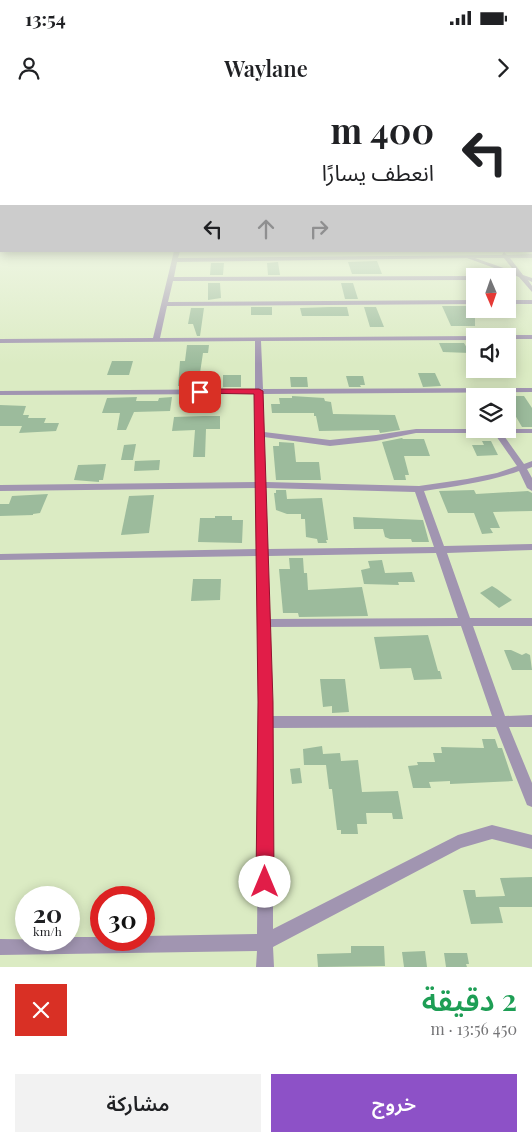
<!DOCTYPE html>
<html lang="ar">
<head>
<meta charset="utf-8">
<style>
  body { margin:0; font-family:"Playfair Display","Noto Sans Arabic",serif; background:#f2f2f2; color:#202124; direction:rtl; height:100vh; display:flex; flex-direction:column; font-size:19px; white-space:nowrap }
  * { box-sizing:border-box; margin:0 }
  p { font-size:16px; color:#757577 }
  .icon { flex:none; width:28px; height:28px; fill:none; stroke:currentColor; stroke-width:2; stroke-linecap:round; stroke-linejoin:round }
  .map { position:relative; height:867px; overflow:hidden; direction:ltr }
  .panel { display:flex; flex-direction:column; background:#fff; flex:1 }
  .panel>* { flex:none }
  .guide { position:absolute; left:0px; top:0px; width:532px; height:152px; box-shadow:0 2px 12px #0003; direction:rtl; background:#fff; color:#202124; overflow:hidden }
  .needle { width:32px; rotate:178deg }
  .buttons { position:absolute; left:466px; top:168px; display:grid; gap:10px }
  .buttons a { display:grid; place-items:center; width:50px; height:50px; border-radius:0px; background:#fff; box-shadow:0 2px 12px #0003; font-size:25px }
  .speed { position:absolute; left:15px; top:786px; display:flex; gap:10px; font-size:25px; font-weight:700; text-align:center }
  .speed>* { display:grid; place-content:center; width:65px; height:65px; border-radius:50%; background:#fff; box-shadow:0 2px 12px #0003; line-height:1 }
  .speed small { font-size:12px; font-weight:400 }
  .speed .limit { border:8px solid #d22; background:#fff; color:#111 }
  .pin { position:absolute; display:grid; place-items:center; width:42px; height:42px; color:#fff; margin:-21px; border-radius:10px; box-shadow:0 2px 8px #0006 }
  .me { position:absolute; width:55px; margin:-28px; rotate:0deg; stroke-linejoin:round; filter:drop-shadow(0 0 4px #0008) }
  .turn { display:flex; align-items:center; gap:18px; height:105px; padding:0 15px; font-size:22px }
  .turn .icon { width:65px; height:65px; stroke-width:2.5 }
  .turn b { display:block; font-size:35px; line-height:42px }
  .lanes { display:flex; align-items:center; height:48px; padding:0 15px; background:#0003; justify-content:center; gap:25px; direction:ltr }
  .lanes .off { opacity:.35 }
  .round { display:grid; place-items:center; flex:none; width:52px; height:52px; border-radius:0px; background:#f2f2f2 }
  .summary { display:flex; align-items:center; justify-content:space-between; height:85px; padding:0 15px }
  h1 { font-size:30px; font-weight:600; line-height:38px; color:#1e9e55 }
  .action { display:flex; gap:10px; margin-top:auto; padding:10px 15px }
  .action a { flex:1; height:58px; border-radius:0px; background:#8d51c7; color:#fff; font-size:20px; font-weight:600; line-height:58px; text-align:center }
  .action a+a { background:#f2f2f2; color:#202124 }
  .status { display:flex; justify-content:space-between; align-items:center; height:35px; padding:0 25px; background:#fff; direction:ltr }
  .status svg { height:14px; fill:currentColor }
  header { display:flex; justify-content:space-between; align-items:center; height:65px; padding:0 15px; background:#fff; font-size:22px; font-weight:600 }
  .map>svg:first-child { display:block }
</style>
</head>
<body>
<div class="status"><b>13:54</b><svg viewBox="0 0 49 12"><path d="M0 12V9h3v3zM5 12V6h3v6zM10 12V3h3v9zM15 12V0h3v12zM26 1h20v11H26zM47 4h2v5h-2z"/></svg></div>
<header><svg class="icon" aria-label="forward" viewBox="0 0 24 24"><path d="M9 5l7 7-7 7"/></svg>Waylane<svg class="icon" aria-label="person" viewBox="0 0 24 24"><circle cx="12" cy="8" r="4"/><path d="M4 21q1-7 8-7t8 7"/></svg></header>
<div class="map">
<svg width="532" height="867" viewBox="0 0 532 867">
  <rect width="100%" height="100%" fill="#dbebc3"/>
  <g fill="#9cbb9c">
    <path d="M377 161 382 174H352L348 162Z"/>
    <path d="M278 162 280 175H268L267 163Z"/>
    <path d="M211 163H224L223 175H210Z"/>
    <path d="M208 183H220L221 198 208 200Z"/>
    <path d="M341 183H353L358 199H345Z"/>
    <path d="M442 206H475V226H451Z"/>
    <rect x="251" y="207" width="21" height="8"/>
    <path d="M330 207H347L349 216H302L300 208Z"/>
    <path d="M364 207H376L384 227H370Z"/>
    <path d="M191 208H204L200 236H197L193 224H188Z"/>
    <path d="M439 243H464L470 253 443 252Z"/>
    <path d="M187 245H209L208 253H203L198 286H178L180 261H185Z"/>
    <path d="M112 261H133L129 275H107Z"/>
    <path d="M418 273H435L441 286 423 287Z"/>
    <rect x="223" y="275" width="18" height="12"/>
    <path d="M346 276H363L365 285H360L361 287H349Z"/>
    <path d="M290 277H307L308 287H291Z"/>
    <path d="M292 296 324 298 325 301 331 302 333 314 395 315 400 330 380 333 379 330 319 331 316 316H314V313H272L271 304H280L279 298H292Z"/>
    <path d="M508 296H524L532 308V327H522L512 310H508Z"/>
    <path d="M137 297 136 301H158L159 298 172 297 170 311 134 312 126 330H117L120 313H102L107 298Z"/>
    <path d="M0 305 26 306 23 315H29L28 318H46L44 323H59L56 331 19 333 22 326H0Z"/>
    <path d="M203 316H220V329H206L205 357H193L195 330 172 331 174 317Z"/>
    <path d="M402 338 403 339H424L430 356H404L409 375H405L406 380H394L382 342Z"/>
    <path d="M482 341H491L498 355 477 356 472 345H484Z"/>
    <path d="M279 342 294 343 296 362H319L321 380H276L273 346H279Z"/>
    <path d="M136 344 133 360H121L124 345Z"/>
    <path d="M160 360 159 370 134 371 135 361Z"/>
    <path d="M106 364 103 380H99V382L74 380 78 365Z"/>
    <path d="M276 390H286L287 399 322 398 328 440H326L327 443H318L317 439 306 437 305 419H301V414H287L276 410 274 393H276Z"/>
    <path d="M474 390 476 394 528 391 532 393V411L493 412 500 428H490L493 433 482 434 474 413H448L439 391Z"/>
    <path d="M48 394 40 413 33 414V415L0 416V404H9L12 396Z"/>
    <path d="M154 395 149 433 121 435 129 396Z"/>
    <path d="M215 416H232V420H243L242 443 198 442 200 418H215Z"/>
    <path d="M353 417 423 420 429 442H412L411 439H390L385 437 383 429H354Z"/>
    <path d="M289 458H303L304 473H307L308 490 362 487 368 516 299 517 298 513H283L279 469H290Z"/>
    <path d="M382 460 385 473 412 472 415 482H398L399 485 364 484 361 470 370 468 368 461Z"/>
    <path d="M193 479H221L220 500 191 501Z"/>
    <path d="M492 486 497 489 512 500 499 508 480 493Z"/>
    <path d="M428 535 438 571H440L442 579 414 580 411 568 380 569 374 537Z"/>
    <path d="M504 550H511L522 555 526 553 530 555 532 570H512Z"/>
    <path d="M320 579H345L349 612 332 613V606L323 607Z"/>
    <path d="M482 639H495L498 648H502L513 681 450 684V681L429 682 431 688H413L408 666 418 665 417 662H435L433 653H442L441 647 484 648Z"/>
    <path d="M322 646 323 654 340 653 341 661 358 660 362 692 398 691 403 719H393L392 713H366L367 724H357L358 734H341V730H337L332 689H329L326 665H304L303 649Z"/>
    <path d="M300 668 302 683 292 684 290 669Z"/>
    <path d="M532 777V807H499L503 823 471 824 463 790H475L476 797 505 796 500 778Z"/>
    <path d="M351 846H384L385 866 318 867 317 854 351 853Z"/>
    <path d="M425 851 427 867H404L402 852Z"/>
    <path d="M444 853H467L469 864H466L467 867H446Z"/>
  </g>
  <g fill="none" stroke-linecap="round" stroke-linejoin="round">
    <g fill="#a195b1" fill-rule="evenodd">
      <path d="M174 151H180L178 158 502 155 504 152 507 155 532 154V158H510L523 175 532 178V182L528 180 532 186V192L519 177 467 158 177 162 174 177 475 176V180L173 181 168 202 475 200V204L167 206 160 238 475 236V240L261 241 263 289 532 288V292L263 294 264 332 330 340 376 335 416 329H532V333H502L524 364 532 361V367L527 369 532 378V391L527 388 519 371C488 382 457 386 424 391L444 446 532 444V450L447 453 470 518H532V526H473L505 616 532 615V627H509L532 683V707L527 705 496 627 273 628V829L458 735 492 725 532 735V749L492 739 461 748 273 847 274 867H256L257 851 0 855V839L69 840V837H101V840H144V836L257 834 259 622 257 456 0 460V454L257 449 256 388 0 391V385L256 382 255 294 0 295V291L255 289V241L0 243V239L153 238ZM475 158H504L515 172ZM416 333H494L517 366 497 373 467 379 419 386 266 382 264 337 330 346 376 341ZM266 388 415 392 434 447 268 449ZM436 453 458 518 270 519 268 456ZM461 526 492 616H272L270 527Z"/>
      <rect x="508" y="200" width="24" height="4"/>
      <path d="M508 235H532V239H508V236H505Z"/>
    </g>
  </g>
  <linearGradient id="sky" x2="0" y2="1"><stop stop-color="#b0b1d8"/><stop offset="0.54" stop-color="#eff6e4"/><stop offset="1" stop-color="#eff6e4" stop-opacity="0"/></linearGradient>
  <rect width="532" height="264" fill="url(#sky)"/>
  <path fill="#e11d48" stroke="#92132f" d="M200 289H259L263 291 273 602 274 782 271 788 265 791 259 788 256 782 258 602 254 294 197 293 195 292Z"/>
</svg>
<div class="buttons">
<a><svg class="needle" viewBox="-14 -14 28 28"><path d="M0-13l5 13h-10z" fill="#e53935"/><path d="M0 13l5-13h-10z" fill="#757577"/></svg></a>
<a><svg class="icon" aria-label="sound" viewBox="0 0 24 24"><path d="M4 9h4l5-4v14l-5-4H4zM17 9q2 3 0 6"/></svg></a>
<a><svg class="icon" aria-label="layers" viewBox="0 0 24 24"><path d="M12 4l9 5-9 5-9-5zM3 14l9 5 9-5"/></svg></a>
</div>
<div class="speed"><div>20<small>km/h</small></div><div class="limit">30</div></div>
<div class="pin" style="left:200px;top:292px;background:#d93025"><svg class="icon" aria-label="arrive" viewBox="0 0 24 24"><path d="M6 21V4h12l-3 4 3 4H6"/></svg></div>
<svg class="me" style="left:265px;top:782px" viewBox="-20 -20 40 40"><circle r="19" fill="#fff"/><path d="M0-13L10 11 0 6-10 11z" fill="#e11d48"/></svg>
<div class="guide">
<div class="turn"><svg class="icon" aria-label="left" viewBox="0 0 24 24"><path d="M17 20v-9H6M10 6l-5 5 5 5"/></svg><div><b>400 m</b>انعطف يسارًا</div></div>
<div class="lanes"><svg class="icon" aria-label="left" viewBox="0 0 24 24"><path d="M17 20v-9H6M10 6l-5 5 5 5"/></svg><svg class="icon off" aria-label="ahead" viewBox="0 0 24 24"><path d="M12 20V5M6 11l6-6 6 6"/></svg><svg class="icon off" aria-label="right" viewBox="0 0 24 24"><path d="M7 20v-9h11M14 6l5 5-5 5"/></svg></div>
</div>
</div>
<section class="panel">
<div class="summary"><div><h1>2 دقيقة</h1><p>450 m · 13:56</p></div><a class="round" style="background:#d93025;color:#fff"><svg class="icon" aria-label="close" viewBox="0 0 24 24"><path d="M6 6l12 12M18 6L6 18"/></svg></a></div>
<div class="action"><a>خروج</a><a>مشاركة</a></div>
</section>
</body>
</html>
